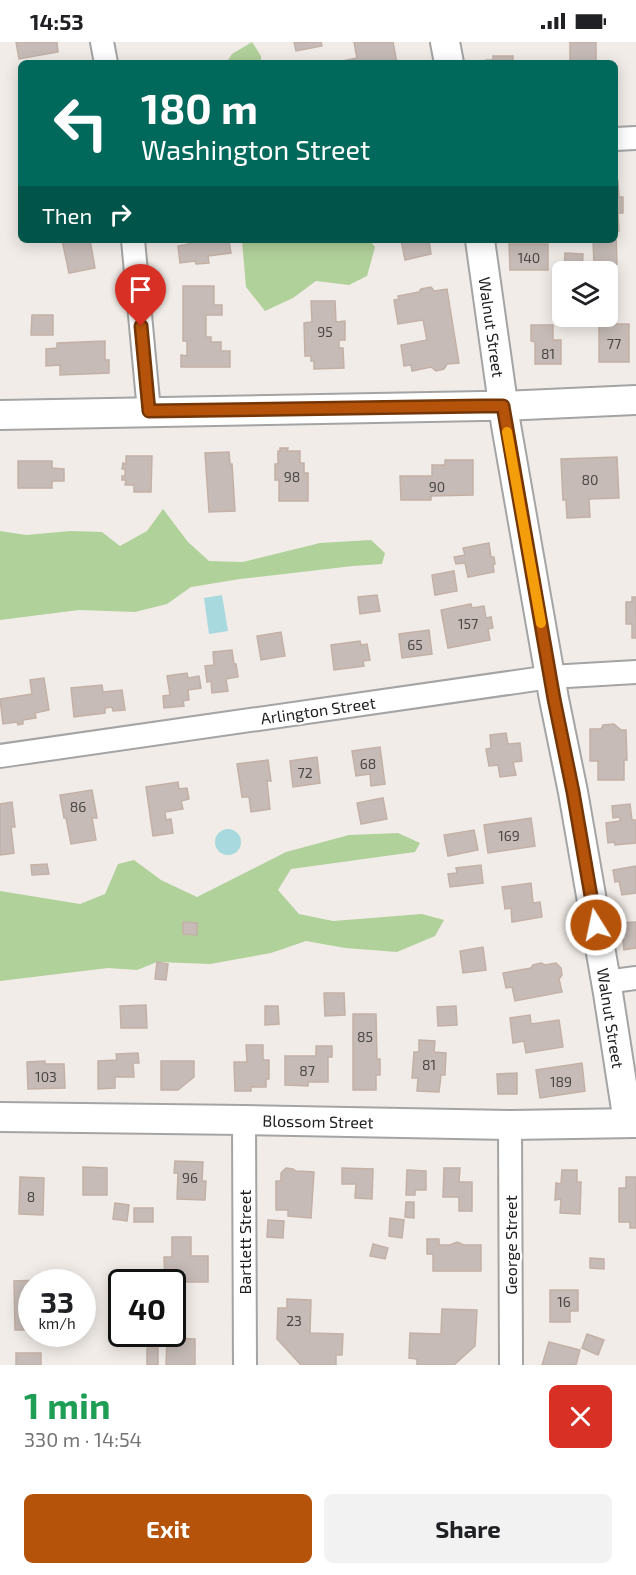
<!DOCTYPE html>
<html lang="en">
<head>
<meta charset="utf-8">
<style>
  body { margin:0; font-family:"Exo 2",sans-serif; background:#f2f2f2; color:#202124; height:100vh; display:flex; flex-direction:column; font-size:22px; white-space:nowrap }
  * { box-sizing:border-box; margin:0 }
  p { font-size:20px; color:#757577 }
  .icon { flex:none; width:33px; height:33px; fill:none; stroke:currentColor; stroke-width:2; stroke-linecap:round; stroke-linejoin:round }
  .map { position:relative; height:1323px; overflow:hidden }
  .drawer { display:flex; flex-direction:column; background:#fff; flex:1 }
  .drawer>* { flex:none }
  .top-card { position:absolute; left:18px; top:18px; width:600px; height:183px; border-radius:9px; box-shadow:0 3px 15px #0003; background:#00695c; color:#fff; overflow:hidden }
  .controls { position:absolute; left:552px; top:219px; display:grid; gap:12px }
  .controls a { display:grid; place-items:center; width:66px; height:66px; border-radius:9px; background:#fff; box-shadow:0 3px 15px #0003; font-size:30px }
  .speed { position:absolute; left:18px; top:1227px; display:flex; gap:12px; font-size:30px; font-weight:700; text-align:center }
  .speed>* { display:grid; place-content:center; width:78px; height:78px; border-radius:50%; background:#fff; box-shadow:0 3px 15px #0003; line-height:1 }
  .speed small { font-size:15px; font-weight:400 }
  .speed .limit { border:3px solid #111; border-radius:9px; background:#fff; color:#111 }
  .pin { position:absolute; display:grid; place-items:center; width:51px; height:51px; color:#fff; margin:-62px -26px; border-radius:50% 50% 50% 0; rotate:-45deg; box-shadow:0 0 6px #0007 }
  .pin .icon { rotate:45deg }
  .me { position:absolute; width:66px; margin:-33px; rotate:350deg; stroke-linejoin:round; filter:drop-shadow(0 0 4px #0008) }
  .turn { display:flex; align-items:center; gap:21px; height:126px; padding:0 24px; font-size:27px }
  .turn .icon { width:78px; height:78px; stroke-width:2.5 }
  .turn b { display:block; font-size:42px; line-height:51px }
  .then { display:flex; align-items:center; height:57px; padding:0 24px; background:#0003; gap:12px; font-size:22px }
  .round { display:grid; place-items:center; flex:none; width:63px; height:63px; border-radius:9px; background:#f2f2f2 }
  .summary { display:flex; align-items:center; justify-content:space-between; height:102px; padding:0 24px }
  h1 { font-size:36px; font-weight:700; line-height:45px; color:#1e9e55 }
  .button { display:flex; gap:12px; margin-top:auto; padding:12px 24px }
  .button a { flex:1; height:69px; border-radius:9px; background:#b45309; color:#fff; font-size:24px; font-weight:700; line-height:69px; text-align:center }
  .button a+a { background:#f2f2f2; color:#202124 }
  .status { display:flex; justify-content:space-between; align-items:center; height:42px; padding:0 30px; background:#fff; direction:ltr }
  .status svg { height:16px; fill:currentColor }
  .map>svg:first-child { display:block }
</style>
</head>
<body>
<div class="status"><b>14:53</b><svg viewBox="0 0 49 12"><path d="M0 12V9h3v3zM5 12V6h3v6zM10 12V3h3v9zM15 12V0h3v12zM26 1h20v11H26zM47 4h2v5h-2z"/></svg></div>
<div class="map">
<svg width="636" height="1323" viewBox="0 0 636 1323">
  <rect width="100%" height="100%" fill="#f1ece7"/>
  <g fill="#b1d19b">
    <path d="M252 0 261 14V21H226L232 12Z"/>
    <path d="M242 198H369L375 205 367 234 349 243 316 239 293 256 265 269 246 245Z"/>
    <path d="M163 467 188 500 209 519 243 520 320 501 371 498 385 511 382 522 353 524 240 537 191 545 167 562 135 570 79 568 0 578V489L26 493 70 489 102 490 120 504 147 489Z"/>
    <path d="M398 791 420 801 415 810 291 827 278 848 299 872 333 879 422 872 444 878 435 894 397 910 345 906 306 899 271 911 210 922 157 920 137 928 108 926 0 939V849L80 862 105 852 118 822 134 818 161 838 197 855 286 810 349 793Z"/>
  </g>
  <g fill="#a7d9df">
    <path d="M222 553 228 589 209 592 204 556Z"/>
    <circle cx="228" cy="800" r="13"/>
  </g>
  <g fill="#c6bbb6" stroke="#c3b1a8" stroke-width="1.5">
    <path d="M16 0H57L58 10 19 17Z"/>
    <path d="M294 0H321L322 4 296 9Z"/>
    <path d="M354 0H393L397 21H342V19L357 16Z"/>
    <path d="M570 0H596V20L591 21H560L570 20Z"/>
    <path d="M493 14H513V21H486V18H493Z"/>
    <path d="M618 139 619 155H623V171H618L619 189 616 190 617 222 594 223 593 198H615V140Z"/>
    <path d="M62 198H90L95 226 69 231Z"/>
    <path d="M188 198H229L231 211 208 214 209 221 196 222 195 219 180 221 178 204 189 202Z"/>
    <path d="M401 198H429L431 212 405 218Z"/>
    <path d="M509 202H548V228H510Z"/>
    <path d="M565 211 583 212 582 230H564Z"/>
    <path d="M183 244H214V263H222V273H206V295H211V300H221V309H230V325H181V313L187 314V299H183Z"/>
    <path d="M431 245 434 249 447 247 459 321 447 322 444 327 436 329 431 325 412 329 411 323 404 324 401 303 427 298 423 278 398 282 394 258 399 257 398 254 419 250 421 247Z"/>
    <path d="M608 256H612V282H629V320H599V274H608Z"/>
    <path d="M311 259H335L336 280 345 279V298H339V306H343L344 326 314 327V319H311V314H305L304 281 312 280Z"/>
    <path d="M32 273H53V293H31Z"/>
    <path d="M531 283H553V298H561V322H535V300L531 299Z"/>
    <path d="M105 299V318H109V331L60 333V323L46 324V307L57 306V301Z"/>
    <path d="M280 406H288L287 409H300V421H304V431H308V459H279V438H275V422H278V409H280Z"/>
    <path d="M229 410 230 422H232L235 469 209 470 205 411Z"/>
    <path d="M126 414H152L151 450H134V443H125L126 438H122V434H125V427H122L123 421 126 422Z"/>
    <path d="M617 415 619 456 589 457 590 475 567 476 566 458H563L561 417Z"/>
    <path d="M445 418H473V453L431 454V458H401L400 434H432V423H445Z"/>
    <path d="M18 419H52V426L64 427V439H52V446H18Z"/>
    <path d="M489 501 491 515H494L495 522 493 523 494 530 468 535 465 521 456 522 454 515 465 513 463 506Z"/>
    <path d="M454 529 457 549 435 553 432 533Z"/>
    <path d="M377 553 380 569 360 572 358 555Z"/>
    <path d="M632 555H636V596H632V582H626V560H632Z"/>
    <path d="M471 562 472 566 484 564 486 576 491 575 493 586 488 587 490 598 448 606 441 568Z"/>
    <path d="M429 588 432 612 402 616 399 592Z"/>
    <path d="M281 590 285 614 261 618 257 594Z"/>
    <path d="M360 599 361 603 367 602 370 618 363 619 364 624 334 628 331 603Z"/>
    <path d="M232 608 234 622H236L238 635 226 637 228 649 212 651 211 639 207 640 205 624 214 623 213 610Z"/>
    <path d="M187 631 188 636 199 634 201 646 188 648 189 658 183 659 184 664 164 666 163 654 170 653 167 634Z"/>
    <path d="M44 636 49 668 35 671 36 676 23 678V682L18 683 17 680 3 682 0 657 32 652 30 638Z"/>
    <path d="M102 643 103 650 122 648 125 668 113 669 112 665 105 666V671L74 675 71 646Z"/>
    <path d="M614 682 621 688H626L627 718H624V738H598V719H590V687H601L603 683Z"/>
    <path d="M506 691 508 702 520 701 522 719 513 720 516 733 500 735 498 723 489 724 486 707 491 706 490 693Z"/>
    <path d="M380 705 385 742 371 744 370 732 356 734 352 709Z"/>
    <path d="M317 715 320 741 293 745 290 719Z"/>
    <path d="M268 718 271 739H267L270 767 251 770 249 755H242L237 722Z"/>
    <path d="M178 740 179 747 187 746 189 757 181 759 183 767 165 770 166 778 171 777 173 791 153 794 146 745Z"/>
    <path d="M92 748 97 776H92L96 798 71 802 66 776H64L60 753Z"/>
    <path d="M383 756 387 777 361 782 357 761Z"/>
    <path d="M12 760 15 785H11L14 811 0 813V762Z"/>
    <path d="M630 762 632 778H636V801L615 803 614 800 608 801 606 781 620 779V775L613 776 612 764Z"/>
    <path d="M531 776 535 804 488 811 484 783Z"/>
    <path d="M474 788 478 808 448 814 444 793Z"/>
    <path d="M47 822 49 832 32 833 31 823Z"/>
    <path d="M481 823 483 841 450 845 448 832 457 831 456 826Z"/>
    <path d="M636 824V851L622 853 619 839 615 840 613 828Z"/>
    <path d="M531 841 533 861 540 860 542 875 512 880 511 866 505 867 502 845Z"/>
    <path d="M183 880 197 881V893L183 892Z"/>
    <path d="M636 880V906L624 908 621 881Z"/>
    <path d="M483 905 486 928 463 931 460 909Z"/>
    <path d="M157 920 168 922 166 938 155 937Z"/>
    <path d="M541 921 545 923 556 921 561 926 562 933 559 937 562 950 515 959 512 945 506 946 503 931 531 926 533 923Z"/>
    <path d="M324 951H344L345 973 325 974Z"/>
    <path d="M146 963 147 986H121L120 964Z"/>
    <path d="M265 964H278L279 982 265 983Z"/>
    <path d="M456 964 457 983 438 984 437 965Z"/>
    <path d="M353 972H376L377 1017H380V1033H376V1048H353Z"/>
    <path d="M530 973 531 982 559 978 563 1005 526 1011 524 999 513 1001 510 976Z"/>
    <path d="M419 998 435 999 434 1010 446 1011 445 1033H441L439 1050 417 1049 418 1036H412L414 1010H419Z"/>
    <path d="M246 1003H263V1018H269V1037H266V1045H251V1049H235L234 1020H247Z"/>
    <path d="M316 1004H332V1015H328V1040H308V1044L285 1043V1014H316Z"/>
    <path d="M138 1011 139 1021H133L134 1035H115V1046L98 1047V1019L117 1018 116 1012Z"/>
    <path d="M45 1019V1022H64L65 1046 28 1047 27 1020Z"/>
    <path d="M161 1019H194V1035L178 1048H161Z"/>
    <path d="M582 1021 585 1049 540 1056 536 1028Z"/>
    <path d="M517 1031V1052H498L497 1032Z"/>
    <path d="M175 1119 203 1120 202 1139H206L205 1158 177 1157 178 1131H174Z"/>
    <path d="M83 1125 107 1126V1153H83Z"/>
    <path d="M286 1126 293 1127 296 1129 314 1130 311 1176 288 1174V1168H276V1139H281V1131Z"/>
    <path d="M342 1126 373 1127 372 1157 355 1156 356 1142H342Z"/>
    <path d="M444 1126H460L459 1140H472V1169H459V1155H443Z"/>
    <path d="M407 1128 426 1129V1148H415V1153H406Z"/>
    <path d="M562 1128H577V1140H581L580 1172 560 1171 561 1157 555 1158 556 1141 561 1142Z"/>
    <path d="M20 1135 44 1136 43 1173 19 1172Z"/>
    <path d="M626 1135H636V1186H630V1180H619V1146H626Z"/>
    <path d="M406 1160H414V1176L405 1175Z"/>
    <path d="M115 1161 129 1163 127 1179 113 1177Z"/>
    <rect x="134" y="1166" width="19" height="14"/>
    <path d="M390 1176 404 1178 402 1196 389 1194Z"/>
    <path d="M268 1178 284 1179 283 1196 267 1195Z"/>
    <path d="M172 1195H191V1214H208V1240H185V1244H175V1241L165 1240 164 1215H172Z"/>
    <path d="M427 1197H439V1203H450L457 1200 464 1203H481V1229H433V1212H427Z"/>
    <path d="M373 1202 388 1206 385 1217 370 1214Z"/>
    <path d="M590 1216 604 1217V1227L590 1226Z"/>
    <path d="M42 1238V1240H32V1288H15L14 1239Z"/>
    <path d="M550 1248H578V1269H570V1280H550Z"/>
    <path d="M287 1257 311 1258 310 1291 343 1292 342 1313H336V1323H301L277 1297 278 1266H287Z"/>
    <path d="M442 1267 477 1268 475 1304 454 1323H417V1317L409 1316 410 1291 441 1292Z"/>
    <path d="M587 1292 604 1298 598 1313 582 1306Z"/>
    <path d="M167 1296 195 1297V1323H166Z"/>
    <path d="M549 1300 580 1308 576 1323H542Z"/>
    <rect x="147" y="1306" width="11" height="17"/>
    <rect x="16" y="1311" width="25" height="12"/>
  </g>
  <g fill="none" stroke-linecap="round" stroke-linejoin="round">
    <g stroke="#a4a4a4" stroke-width="26">
      <g id="minor">
        <path d="M102 0 106 21"/>
        <path d="M615 97 636 96"/>
        <path d="M133 198 149 369"/>
        <path d="M0 714 550 635 636 630"/>
        <path d="M606 940 636 936"/>
        <path d="M244 1078 245 1323"/>
        <path d="M510 1083 511 1323"/>
      </g>
    </g>
    <g stroke="#a4a4a4" stroke-width="32">
      <g id="tertiary">
        <path d="M445 0 449 21"/>
        <path d="M480 198 506 383 554 657 573 750 608 951 628 1080"/>
        <path d="M0 373 483 364H503L636 358"/>
        <path d="M0 1075 244 1078 510 1083 636 1081"/>
      </g>
    </g>
    <use href="#minor" stroke="#fff" stroke-width="22"/>
    <use href="#tertiary" stroke="#fff" stroke-width="28"/>
  </g>
  <g fill="none" stroke-linecap="round" stroke-linejoin="round">
    <g stroke="#753606" stroke-width="15">
      <path id="route" d="M141 284 149 369 483 364H503L554 657 573 750 596 883"/>
    </g>
    <use href="#route" stroke="#b45309" stroke-width="10"/>
    <path stroke="#f59e0b" stroke-width="10" d="M507 390 541 581"/>
  </g>
  <g text-anchor="middle" dominant-baseline="central" stroke-width="4.5" stroke-linejoin="round" paint-order="stroke">
    <g font-size="14" fill="#4a4746">
      <text x="529" y="215">140</text>
      <text x="325" y="289">95</text>
      <text x="614" y="301">77</text>
      <text x="548" y="311">81</text>
      <text x="292" y="434">98</text>
      <text x="590" y="437">80</text>
      <text x="437" y="444">90</text>
      <text x="468" y="581">157</text>
      <text x="415" y="602">65</text>
      <text x="368" y="721">68</text>
      <text x="305" y="730">72</text>
      <text x="78" y="764">86</text>
      <text x="509" y="793">169</text>
      <text x="365" y="994">85</text>
      <text x="429" y="1022">81</text>
      <text x="307" y="1028">87</text>
      <text x="46" y="1034">103</text>
      <text x="561" y="1039">189</text>
      <text x="190" y="1135">96</text>
      <text x="31" y="1154">8</text>
      <text x="564" y="1259">16</text>
      <text x="294" y="1278">23</text>
    </g>
    <g font-size="16" fill="#202020" stroke="#fff">
      <text transform="translate(492 285) rotate(82)">Walnut Street</text>
      <text transform="translate(318 668) rotate(-8)">Arlington Street</text>
      <text transform="translate(611 976) rotate(81)">Walnut Street</text>
      <text transform="translate(318 1079) rotate(1)">Blossom Street</text>
      <text transform="translate(244 1200) rotate(-90)">Bartlett Street</text>
      <text transform="translate(510 1203) rotate(-90)">George Street</text>
    </g>
  </g>
</svg>
<div class="controls">
<a><svg class="icon" aria-label="layers" viewBox="0 0 24 24"><path d="M12 4l9 5-9 5-9-5zM3 14l9 5 9-5"/></svg></a>
</div>
<div class="speed"><div>33<small>km/h</small></div><div class="limit">40</div></div>
<div class="pin" style="left:141px;top:284px;background:#d93025"><svg class="icon" aria-label="arrive" viewBox="0 0 24 24"><path d="M6 21V4h12l-3 4 3 4H6"/></svg></div>
<svg class="me" style="left:596px;top:883px" viewBox="-20 -20 40 40"><circle r="17" fill="#b45309" stroke="#fff" stroke-width="3"/><path d="M0-11L8 9 0 5-8 9z" fill="#fff"/></svg>
<div class="top-card">
<div class="turn"><svg class="icon" aria-label="left" viewBox="0 0 24 24"><path d="M17 20v-9H6M10 6l-5 5 5 5"/></svg><div><b>180 m</b>Washington Street</div></div>
<div class="then">Then<svg class="icon" aria-label="right" viewBox="0 0 24 24"><path d="M7 20v-9h11M14 6l5 5-5 5"/></svg></div>
</div>
</div>
<section class="drawer">
<div class="summary"><div><h1>1 min</h1><p>330 m · 14:54</p></div><a class="round" style="background:#d93025;color:#fff"><svg class="icon" aria-label="close" viewBox="0 0 24 24"><path d="M6 6l12 12M18 6L6 18"/></svg></a></div>
<div class="button"><a>Exit</a><a>Share</a></div>
</section>
</body>
</html>
